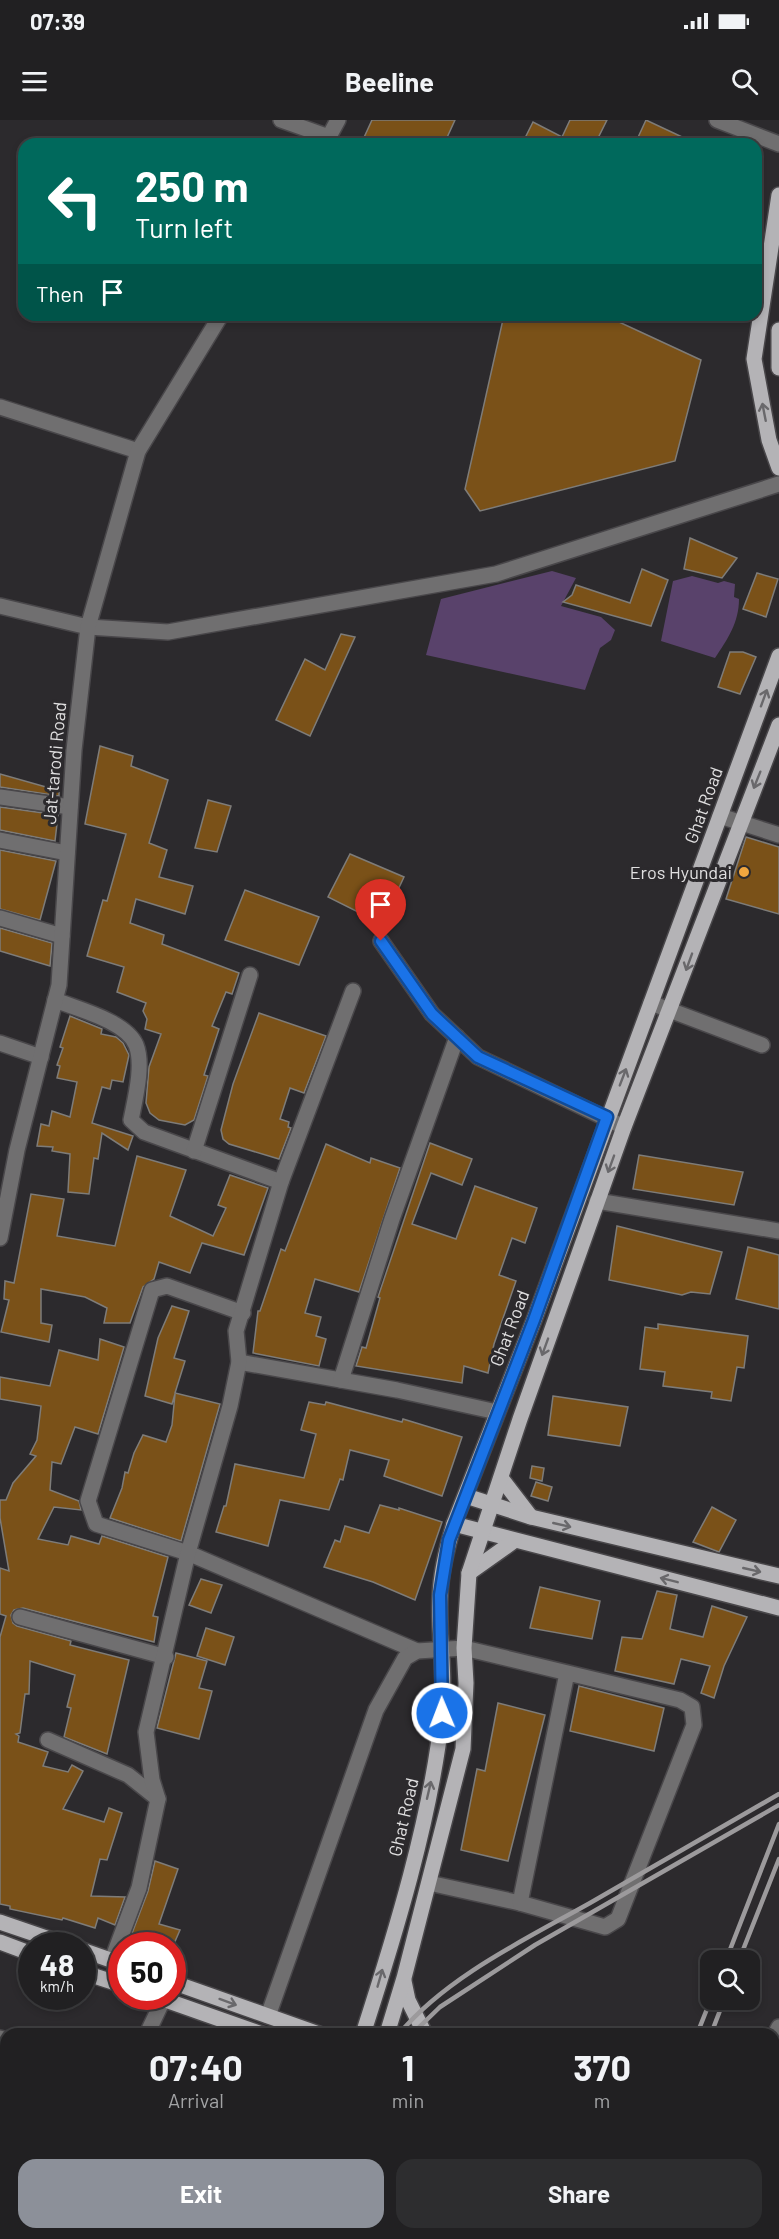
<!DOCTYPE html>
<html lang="en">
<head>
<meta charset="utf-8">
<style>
  body { margin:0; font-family:Barlow,sans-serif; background:#2d2d2f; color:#f1f3f6; height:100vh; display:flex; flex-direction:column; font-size:22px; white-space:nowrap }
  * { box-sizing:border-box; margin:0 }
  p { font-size:20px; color:#a2a3a5 }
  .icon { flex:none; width:33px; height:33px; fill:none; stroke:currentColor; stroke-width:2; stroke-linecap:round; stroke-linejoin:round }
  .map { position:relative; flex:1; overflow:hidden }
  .panel { position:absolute; left:0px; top:1908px; width:780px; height:212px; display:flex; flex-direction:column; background:#212022; border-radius:18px 18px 0 0; box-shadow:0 3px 9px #0003,0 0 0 2px #3e3e40 }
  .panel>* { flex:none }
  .hud { position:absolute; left:18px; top:18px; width:744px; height:183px; border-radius:18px; box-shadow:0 3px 9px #0003,0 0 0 2px #3e3e40; background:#00695c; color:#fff; overflow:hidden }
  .tools { position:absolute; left:700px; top:1830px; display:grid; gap:12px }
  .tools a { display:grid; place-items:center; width:60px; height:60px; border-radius:12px; background:#212022; box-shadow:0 3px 9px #0003,0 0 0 2px #3e3e40; font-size:30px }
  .speed { position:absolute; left:18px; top:1812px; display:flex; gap:12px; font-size:30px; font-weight:700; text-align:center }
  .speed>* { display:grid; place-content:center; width:78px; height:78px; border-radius:50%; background:#212022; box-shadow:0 3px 9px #0003,0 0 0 2px #3e3e40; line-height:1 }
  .speed small { font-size:15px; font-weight:400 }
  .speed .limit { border:9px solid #d22; background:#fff; color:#111 }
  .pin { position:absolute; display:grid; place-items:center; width:51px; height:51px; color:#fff; margin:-62px -26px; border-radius:50% 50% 50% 0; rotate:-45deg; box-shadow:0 0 6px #0007 }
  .pin .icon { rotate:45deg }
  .me { position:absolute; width:66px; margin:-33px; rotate:359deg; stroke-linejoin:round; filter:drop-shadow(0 0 4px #0008) }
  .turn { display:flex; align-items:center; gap:21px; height:126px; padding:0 18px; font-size:27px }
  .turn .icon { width:78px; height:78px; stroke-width:2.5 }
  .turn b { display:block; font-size:42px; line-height:51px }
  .then { display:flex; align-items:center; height:57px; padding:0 18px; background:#0003; gap:12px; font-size:22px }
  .eta { display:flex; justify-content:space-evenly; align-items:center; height:102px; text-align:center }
  .eta b { font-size:36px; font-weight:700; line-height:42px }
  .cta { display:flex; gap:12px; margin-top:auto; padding:12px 18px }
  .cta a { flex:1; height:69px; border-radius:18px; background:#8c9099; color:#fff; font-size:24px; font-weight:700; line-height:69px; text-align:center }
  .cta a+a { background:#2d2d2f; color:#f1f3f6 }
  .status { display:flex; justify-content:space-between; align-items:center; height:42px; padding:0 30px; background:#212022; direction:ltr }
  .status svg { height:16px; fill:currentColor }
  header { display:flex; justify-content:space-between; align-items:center; height:78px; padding:0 18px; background:#212022; font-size:27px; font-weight:700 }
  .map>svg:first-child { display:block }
</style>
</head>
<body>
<div class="status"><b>07:39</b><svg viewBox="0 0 49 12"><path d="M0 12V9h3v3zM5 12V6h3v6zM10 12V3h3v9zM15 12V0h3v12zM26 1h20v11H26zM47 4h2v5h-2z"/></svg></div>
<header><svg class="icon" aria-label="menu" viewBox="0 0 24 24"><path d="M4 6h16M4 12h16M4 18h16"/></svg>Beeline<svg class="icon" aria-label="search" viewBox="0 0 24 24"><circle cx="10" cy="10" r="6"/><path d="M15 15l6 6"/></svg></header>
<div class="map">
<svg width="779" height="2119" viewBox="0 0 779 2119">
  <rect width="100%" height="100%" fill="#2c2a2d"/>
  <g fill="#59426b">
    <path d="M552 451 576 458 561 486 601 497 615 510 611 520 600 528 585 570 426 535 441 479Z"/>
    <path d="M692 456 718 463 724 461 735 464 734 477 739 479C739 503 727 520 715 538L661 521 673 461Z"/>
  </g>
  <g fill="#7a5118" stroke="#7e7c79" stroke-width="1.5">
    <path d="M372 0H455L444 24H361Z"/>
    <path d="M570 0H607L595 24H522L533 2 562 17Z"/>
    <path d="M646 0 697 24H635Z"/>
    <path d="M504 195H604L701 240 675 341 480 391 465 369Z"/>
    <path d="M690 418 737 438 722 458 684 449Z"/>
    <path d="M642 449 668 460 651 506 563 482 572 475 576 465 630 483Z"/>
    <path d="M757 453 778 459 766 497 743 489Z"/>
    <path d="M341 514 355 517 310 616 276 600 305 539 325 550Z"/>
    <path d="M730 532H743L756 537 740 574 718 567Z"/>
    <path d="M100 626 133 636 131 646 168 660 149 723 167 730 159 757 193 766 185 794 136 779 130 803 164 815 162 824 239 853 232 874 226 872 212 906 219 909 204 955 208 956 194 1000 185 1005 159 1000 150 993 146 983 149 947 161 914 145 909 147 899 143 891 146 883 117 872 124 847 87 836 103 780 107 781 126 714 85 704Z"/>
    <path d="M0 654 46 667 59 668V676L0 667Z"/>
    <path d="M208 680 231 686 217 732 195 728Z"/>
    <path d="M0 687 58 695 55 721 0 710Z"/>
    <path d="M746 717 779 727V794L726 779Z"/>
    <path d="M0 730 56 741 40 800 0 789Z"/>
    <path d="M350 734 404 757 382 804 328 777Z"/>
    <path d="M245 770 319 797 299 845 225 820Z"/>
    <path d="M0 808 52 823 50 846 0 831Z"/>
    <path d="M259 893 326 916 304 973 290 968 280 999 289 1002 288 1007 291 1008 279 1039 229 1024 223 1019 221 1010 233 964Z"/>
    <path d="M70 896 102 909 101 914 116 917 123 923 129 935 123 962 112 960 110 969 102 967 92 1003 133 1016 128 1030 102 1013 98 1039 94 1038 89 1074 68 1072 70 1034 52 1031 53 1027 37 1026 41 1004 49 1006 52 991 70 997 77 962 57 958 60 946 57 945 63 928 60 927Z"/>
    <path d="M430 1023 472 1039 462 1065 431 1053 412 1104 456 1119 475 1066 537 1088 525 1123 512 1118 499 1155 516 1161 494 1224 488 1253 464 1246 462 1263 356 1246 362 1227 366 1228 380 1178 378 1177Z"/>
    <path d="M326 1024 370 1043 371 1038 400 1048 359 1172 315 1159 305 1193 321 1197 316 1216 326 1219 319 1246 253 1233 258 1191H260L281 1129 285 1131Z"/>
    <path d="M639 1035 743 1052 734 1085 633 1069Z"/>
    <path d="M137 1036 186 1050 170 1096 213 1116 226 1088 218 1085 230 1055 268 1068 244 1135 202 1123 190 1153 159 1142 154 1159 143 1167 130 1203H104L107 1188 85 1177 41 1169V1203L52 1205 49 1222 1 1212 9 1180 4 1179 5 1161 14 1163 31 1074 64 1079 57 1116 115 1126Z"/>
    <path d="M617 1106 722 1132 710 1174 691 1172 682 1175 609 1160Z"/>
    <path d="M748 1127 779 1135V1189L736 1179Z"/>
    <path d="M172 1186 189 1191 174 1238 185 1241 175 1273 220 1284 181 1421 110 1398 122 1368 125 1352 128 1353 134 1333 143 1315 166 1322 172 1305 175 1274 172 1284 145 1276 158 1218Z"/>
    <path d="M658 1204 748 1216 744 1248 737 1247 731 1281 711 1278 712 1272 663 1266 665 1252 640 1249 645 1207 658 1209Z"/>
    <path d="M100 1219 124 1227 98 1314 75 1307 61 1344 52 1342 50 1370 79 1381 81 1390 54 1387 38 1419 68 1425 71 1416 99 1424 102 1416 168 1437 153 1496 158 1497 154 1522 23 1488 14 1490 11 1495 13 1503 17 1506 71 1521 70 1525 129 1540 107 1634 64 1617 71 1588 67 1587 75 1555 30 1541 29 1574H25L20 1613 16 1614 19 1616 18 1622 48 1632 43 1646 68 1652 72 1645 83 1651 63 1689 104 1702 109 1688 122 1693 107 1740 100 1739 91 1776 125 1777 115 1805 98 1798 95 1808 63 1798 62 1800 10 1789V1786L0 1784V1517L6 1496 0 1494V1448L9 1451 0 1398V1380H6L13 1363 36 1336 30 1334 37 1320 41 1286 0 1279V1257L50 1266 59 1230 98 1240Z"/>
    <path d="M553 1276 628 1287 620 1326 548 1315Z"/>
    <path d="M309 1282 325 1285 326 1282 402 1302 403 1299 462 1317 442 1376 384 1356 389 1340 350 1330 343 1360 340 1359 329 1390 280 1380 268 1426 216 1412 224 1386H226L235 1344 304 1358 316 1314 301 1310Z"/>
    <path d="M532 1346 544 1348 542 1361 530 1358Z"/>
    <path d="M536 1362 552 1367 548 1381 531 1376Z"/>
    <path d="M380 1385 399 1390V1388L442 1402 415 1480 373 1462 324 1447 335 1420 340 1422 345 1406 369 1413Z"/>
    <path d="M712 1387 736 1400 719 1432 693 1422Z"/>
    <path d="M201 1459 222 1465 211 1493 189 1485Z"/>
    <path d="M540 1467 600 1481 592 1519 530 1508Z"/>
    <path d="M657 1471 677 1475 670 1509 703 1517 712 1486 747 1497 724 1546 714 1578 701 1573 710 1546 681 1539 674 1564 615 1551 622 1517 642 1519Z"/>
    <path d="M206 1508 234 1517 225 1545 197 1536Z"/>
    <path d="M176 1533 207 1541 199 1568 212 1571 199 1619 157 1608Z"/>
    <path d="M579 1566 664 1588 654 1631 570 1611Z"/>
    <path d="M498 1583 545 1595 508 1741 461 1730 477 1649 485 1651Z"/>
    <path d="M155 1741 178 1749 159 1804 180 1810 173 1826H156L131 1816 148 1771Z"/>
  </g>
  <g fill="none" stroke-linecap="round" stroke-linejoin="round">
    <path stroke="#474548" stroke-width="15" stroke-dasharray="15 8" stroke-linecap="butt" d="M611 2114 619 2119"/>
    <g stroke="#49474a" stroke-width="18">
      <g id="minor">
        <path d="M281 0 329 17"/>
        <path d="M717 0 779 24"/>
        <path d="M325 24 338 0"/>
        <path d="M0 287 138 331"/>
        <path d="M0 486 88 507 168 512 496 454 779 364"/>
        <path d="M0 677 70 687"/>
        <path d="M720 696 779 715"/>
        <path d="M0 720 67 733"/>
        <path d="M0 798 62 816"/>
        <path d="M381 821 432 894 478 937 624 1007"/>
        <path d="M55 880C77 889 126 901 136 925 144 945 135 979 131 1000L144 1012 281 1062"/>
        <path d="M651 883 762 925"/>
        <path d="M0 923 41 937"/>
        <path d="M194 1031 250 855"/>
        <path d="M597 1081 779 1111"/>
        <path d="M0 1118 17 1030 59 865 74 630 88 507 138 331 221 195"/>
        <path d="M243 1193 167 1166 152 1170 88 1381 96 1404 188 1433 417 1531"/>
        <path d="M239 1242 397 1270 497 1292"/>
        <path d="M341 1260 392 1099 457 917"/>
        <path d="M20 1497 166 1537"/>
        <path d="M48 1620 128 1655 158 1679"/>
        <path d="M429 1763 520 1783"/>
        <path d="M112 1840 139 1768 158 1679 152 1660 146 1612 188 1433 230 1286 239 1242 236 1211 281 1062 353 871"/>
        <path d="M268 1896 376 1590 405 1538 417 1531 464 1528 680 1580 692 1587 694 1605 618 1799 605 1807 520 1783 567 1553"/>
        <path d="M147 1914 163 1880"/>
        <path d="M774 1916 779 1907"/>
        <path d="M0 1918 6 1920"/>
        <path d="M0 2036 6 2039"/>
        <path d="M774 2080 779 2081"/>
        <path d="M205 2114 220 2119"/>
      </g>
    </g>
    <g stroke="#49474a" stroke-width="18">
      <g id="major">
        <path d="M779 75 754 239 769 320 779 348"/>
        <path d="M779 210V248"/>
        <path d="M501 1358 531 1397"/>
        <path d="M466 1376 531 1397 779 1456"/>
        <path d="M454 1404 779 1488"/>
        <path d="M469 1453 514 1421"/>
        <path d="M0 1802 70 1826"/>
        <path d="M0 1822 32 1834"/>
        <path d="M82 1830 122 1844"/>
        <path d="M82 1852 122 1865"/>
        <path d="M404 1861 408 1880 425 1914"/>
        <path d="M172 1862 319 1914"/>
        <path d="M154 1876 262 1914"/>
        <path d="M363 1914C395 1815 431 1698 442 1595 446 1556 438 1515 440 1476 441 1451 447 1427 454 1404L534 1200 779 536"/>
        <path d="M387 1914 404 1858 463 1629 466 1563 464 1528 469 1453 520 1299 624 1007 779 605"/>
        <path d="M291 2119 293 2114"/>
        <path d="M317 2119 319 2114"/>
        <path d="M692 2119 694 2114"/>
        <path d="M747 2119 749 2114"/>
      </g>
    </g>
    <use href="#minor" stroke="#706f70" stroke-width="15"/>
    <use href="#major" stroke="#b4b3b6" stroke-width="15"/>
    <g stroke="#9c9a9c" stroke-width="4.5">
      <path d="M726 1840 779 1704"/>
      <path d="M739 1840 779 1739"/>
      <path d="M399 1914C446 1857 526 1819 590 1783 653 1747 716 1710 779 1674"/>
      <path d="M412 1914 440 1887 535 1825 779 1685"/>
      <path d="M697 1914 711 1879"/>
      <path d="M711 1914 724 1880"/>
      <path d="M299 2119 301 2114"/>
      <path d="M309 2119 311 2114"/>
      <path d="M618 2119 620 2114"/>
      <path d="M631 2119 633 2114"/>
    </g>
  </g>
  <defs><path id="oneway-shaft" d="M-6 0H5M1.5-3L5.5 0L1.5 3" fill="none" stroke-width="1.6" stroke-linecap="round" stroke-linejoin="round" transform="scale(1.5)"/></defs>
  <g stroke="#69686b">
    <use href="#oneway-shaft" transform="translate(764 292) rotate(-101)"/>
    <use href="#oneway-shaft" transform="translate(764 578) rotate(-70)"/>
    <use href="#oneway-shaft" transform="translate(757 660) rotate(112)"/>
    <use href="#oneway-shaft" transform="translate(689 842) rotate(110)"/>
    <use href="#oneway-shaft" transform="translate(623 957) rotate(-69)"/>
    <use href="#oneway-shaft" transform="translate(611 1044) rotate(110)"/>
    <use href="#oneway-shaft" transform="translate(545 1227) rotate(110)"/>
    <use href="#oneway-shaft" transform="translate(562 1405) rotate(13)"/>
    <use href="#oneway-shaft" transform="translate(752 1450) rotate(13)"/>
    <use href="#oneway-shaft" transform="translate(669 1460) rotate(-166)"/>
    <use href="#oneway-shaft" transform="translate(429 1670) rotate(-77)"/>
    <use href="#oneway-shaft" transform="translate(380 1858) rotate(-74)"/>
    <use href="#oneway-shaft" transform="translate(228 1882) rotate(20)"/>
  </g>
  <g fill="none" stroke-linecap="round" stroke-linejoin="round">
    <g stroke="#114b97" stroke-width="15">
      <path id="route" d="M381 821 432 894 478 937 607 997 534 1200 449 1420 440 1475 442 1593"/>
    </g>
    <use href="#route" stroke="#1a73e8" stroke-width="10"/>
  </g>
  <circle fill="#f0a63f" stroke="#2c2a2d" stroke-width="2" cx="744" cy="752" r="6"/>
  <g text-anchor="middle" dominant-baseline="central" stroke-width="6" stroke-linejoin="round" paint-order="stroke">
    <g font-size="18" fill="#e1e0e1" stroke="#2c2a2d">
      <text transform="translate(54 643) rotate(-85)">Jat-tarodi Road</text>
      <text transform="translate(703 685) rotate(-70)">Ghat Road</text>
      <text transform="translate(509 1208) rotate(-69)">Ghat Road</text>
      <text transform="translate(403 1697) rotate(-77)">Ghat Road</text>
    </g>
    <g font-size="18" fill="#e1e0e1" stroke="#2c2a2d" text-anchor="end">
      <text x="732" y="752">Eros Hyundai</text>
    </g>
  </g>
</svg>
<div class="tools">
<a><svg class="icon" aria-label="search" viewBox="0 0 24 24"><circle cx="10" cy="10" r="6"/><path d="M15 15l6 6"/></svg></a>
</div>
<div class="speed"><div>48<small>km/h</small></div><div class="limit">50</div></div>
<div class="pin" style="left:381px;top:821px;background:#d93025"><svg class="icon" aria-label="arrive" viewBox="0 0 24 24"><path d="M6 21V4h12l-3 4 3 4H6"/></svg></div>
<svg class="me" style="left:442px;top:1593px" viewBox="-20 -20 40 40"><circle r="17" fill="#1a73e8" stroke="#fff" stroke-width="3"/><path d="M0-11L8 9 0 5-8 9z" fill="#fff"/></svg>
<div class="hud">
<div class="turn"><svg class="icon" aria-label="left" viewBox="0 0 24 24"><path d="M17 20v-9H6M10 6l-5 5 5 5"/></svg><div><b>250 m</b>Turn left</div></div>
<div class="then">Then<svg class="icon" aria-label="arrive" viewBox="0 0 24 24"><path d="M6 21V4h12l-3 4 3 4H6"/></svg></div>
</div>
<section class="panel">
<div class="eta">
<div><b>07:40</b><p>Arrival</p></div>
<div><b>1</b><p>min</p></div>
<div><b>370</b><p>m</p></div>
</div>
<div class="cta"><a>Exit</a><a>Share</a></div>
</section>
</div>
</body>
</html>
